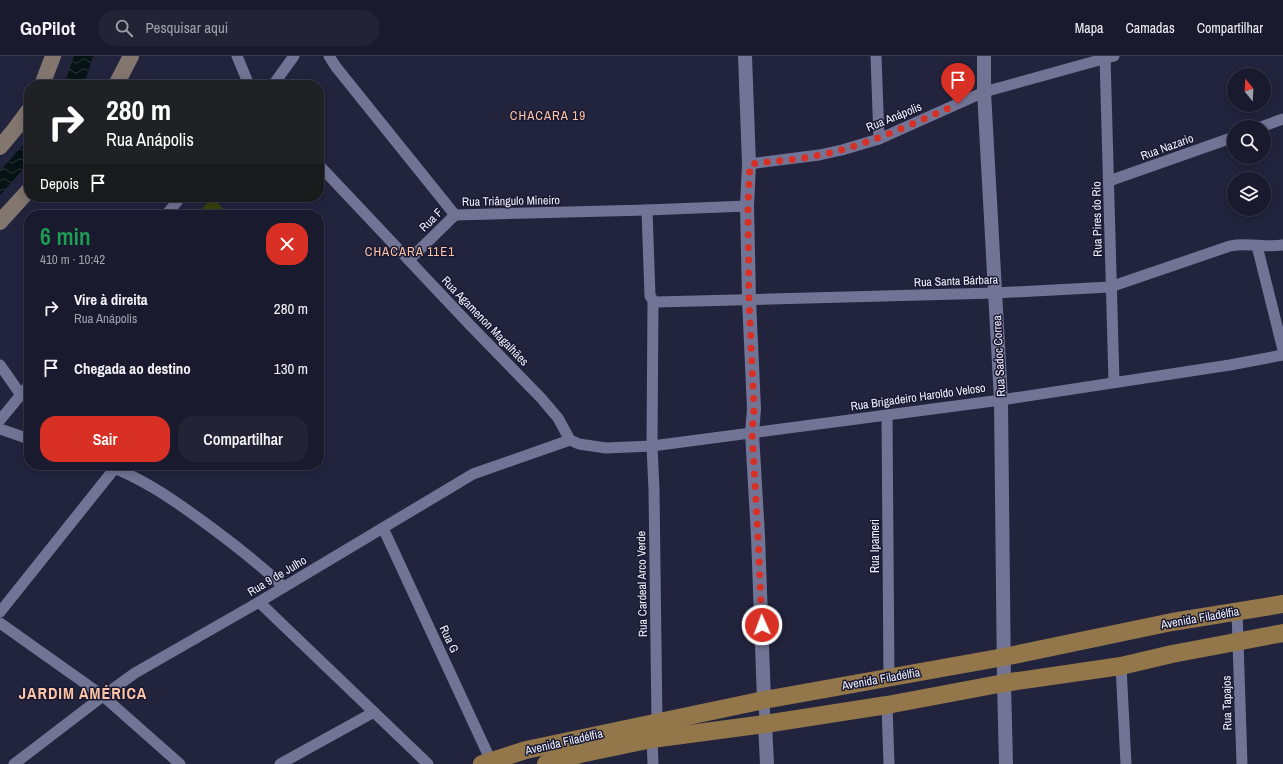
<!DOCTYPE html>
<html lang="pt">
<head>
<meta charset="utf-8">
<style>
  body { margin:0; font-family:"Archivo Narrow",sans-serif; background:#232336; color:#f1f3f6; height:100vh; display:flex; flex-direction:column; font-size:15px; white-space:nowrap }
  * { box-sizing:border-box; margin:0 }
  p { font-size:13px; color:#9fa1aa }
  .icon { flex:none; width:22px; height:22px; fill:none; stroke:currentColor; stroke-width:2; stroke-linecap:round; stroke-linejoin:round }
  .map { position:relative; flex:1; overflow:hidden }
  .details { position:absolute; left:24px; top:154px; width:300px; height:260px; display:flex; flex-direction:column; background:#1a1a2e; border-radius:16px; box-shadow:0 2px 10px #0003,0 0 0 1px #38384a }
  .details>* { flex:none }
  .hud { position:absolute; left:24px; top:24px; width:300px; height:122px; border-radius:16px; box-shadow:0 2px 10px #0003,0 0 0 1px #38384a; background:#202124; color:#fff; overflow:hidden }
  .needle { width:26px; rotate:342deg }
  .fabs { position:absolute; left:1227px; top:12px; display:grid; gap:8px }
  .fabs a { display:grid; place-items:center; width:44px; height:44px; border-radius:50%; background:#1a1a2e; box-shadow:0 2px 10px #0003,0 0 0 1px #38384a; font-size:20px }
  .pin { position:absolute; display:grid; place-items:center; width:34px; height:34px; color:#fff; margin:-41px -17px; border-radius:50% 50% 50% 0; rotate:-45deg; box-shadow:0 0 4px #0007 }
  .pin .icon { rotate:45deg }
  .me { position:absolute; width:44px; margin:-22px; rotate:358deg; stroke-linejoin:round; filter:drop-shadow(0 0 3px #0008) }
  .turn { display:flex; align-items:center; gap:14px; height:84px; padding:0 16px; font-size:18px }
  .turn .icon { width:52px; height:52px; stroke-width:2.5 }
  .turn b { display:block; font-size:28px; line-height:34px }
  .then { display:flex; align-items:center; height:38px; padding:0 16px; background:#0003; gap:8px; font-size:15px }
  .round { display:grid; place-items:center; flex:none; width:42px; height:42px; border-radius:16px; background:#232336 }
  .overview { display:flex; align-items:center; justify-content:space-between; height:68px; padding:0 16px }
  h1 { font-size:24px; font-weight:600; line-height:30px; color:#1e9e55 }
  .action { display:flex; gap:8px; margin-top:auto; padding:8px 16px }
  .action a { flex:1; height:46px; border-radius:16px; background:#d93025; color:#fff; font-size:16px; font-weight:600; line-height:46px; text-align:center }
  .action a+a { background:#232336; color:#f1f3f6 }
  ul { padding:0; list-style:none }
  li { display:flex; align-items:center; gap:12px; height:60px; padding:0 16px }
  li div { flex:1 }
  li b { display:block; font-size:15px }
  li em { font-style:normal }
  header { display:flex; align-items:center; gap:24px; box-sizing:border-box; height:56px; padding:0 20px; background:#1a1a2e; border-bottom:1px solid #38384a }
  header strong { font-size:19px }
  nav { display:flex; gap:22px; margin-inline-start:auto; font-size:14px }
  .search { width:280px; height:36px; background:#232336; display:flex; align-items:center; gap:10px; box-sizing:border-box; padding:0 14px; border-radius:16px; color:#9fa1aa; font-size:15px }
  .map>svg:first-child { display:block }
</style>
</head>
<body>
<header>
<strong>GoPilot</strong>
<div class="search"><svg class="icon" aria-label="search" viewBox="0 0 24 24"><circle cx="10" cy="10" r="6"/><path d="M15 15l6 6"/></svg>Pesquisar aqui</div>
<nav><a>Mapa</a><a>Camadas</a><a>Compartilhar</a></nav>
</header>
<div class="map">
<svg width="1283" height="708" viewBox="0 0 1283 708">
  <defs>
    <pattern id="water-waves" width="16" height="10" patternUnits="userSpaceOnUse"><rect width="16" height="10" fill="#061314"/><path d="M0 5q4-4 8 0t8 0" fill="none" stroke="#2b3637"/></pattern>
  </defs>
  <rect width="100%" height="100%" fill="#22233d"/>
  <path fill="#3a430a" d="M213 142 229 159H195Z"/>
  <g fill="url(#water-waves)">
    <path d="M74 0H93L84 29H64Z"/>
    <path d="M29 82V107L0 139V115Z"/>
  </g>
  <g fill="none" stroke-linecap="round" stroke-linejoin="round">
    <g stroke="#717494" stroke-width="11">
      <path d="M237 0 249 29"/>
      <path d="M329 0 336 11 455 159 647 154 747 150"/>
      <path d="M876 0 879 83"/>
      <path d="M1105 0C1109 109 1110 217 1114 326"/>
      <path d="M273 29 294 0"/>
      <path d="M1261 71 1283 63"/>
      <path d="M749 108 819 99 842 94 879 83 984 36 1114 0"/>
      <path d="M319 109 470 269 541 342 558 362 570 384 579 388 606 392 652 390 1001 344 1230 309 1283 299"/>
      <path d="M1109 125 1234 81"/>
      <path d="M647 154 650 240 653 244 656 246 995 237 1110 231 1230 190C1248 186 1265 192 1283 189"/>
      <path d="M166 159 181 141"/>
      <path d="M1257 190 1283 294"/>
      <path d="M409 204 455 159"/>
      <path d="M653 244 652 390 654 434 657 666"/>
      <path d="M0 309 21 339"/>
      <path d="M887 359 889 622"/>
      <path d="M0 364 29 329"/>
      <path d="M0 373 29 383"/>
      <path d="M106 409C140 421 171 442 201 464 230 485 258 507 284 531"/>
      <path d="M383 472 491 705"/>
      <path d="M259 546 428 708"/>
      <path d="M1237 555 1242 708"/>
      <path d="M0 556 115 412"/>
      <path d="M0 567 103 640 180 708"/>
      <path d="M1121 610 1126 708"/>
      <path d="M764 644 765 668"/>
      <path d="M887 649 889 708"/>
      <path d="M652 683 653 708"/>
      <path d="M14 708 103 640 135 617 259 546 473 418 570 384"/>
      <path d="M280 708 374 656"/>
    </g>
    <g stroke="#717494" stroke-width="14">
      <path d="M745 0 749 108 747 150 749 243 754 353 752 377 758 480 764 644"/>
      <path d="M984 0V36L1001 344 1004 627 1006 708"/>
      <path d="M765 668 767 708"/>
    </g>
    <g stroke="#82766f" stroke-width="16">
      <path d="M42 29 53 0"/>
      <path d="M116 29 131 0"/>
      <path d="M0 91 15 73 29 54"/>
      <path d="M0 166 29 134"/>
    </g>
    <g stroke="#93774a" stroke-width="18">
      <path d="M482 708 526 694 764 644 1004 601 1172 566 1283 548"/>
      <path d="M546 708 580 698 652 683 765 668 887 649 1004 627 1121 610 1172 598 1283 577"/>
    </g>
  </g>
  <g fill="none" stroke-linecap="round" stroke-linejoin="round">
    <path stroke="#d93025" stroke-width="7" stroke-dasharray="0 12.6" d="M762 569 758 480 752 377 754 353 749 243 748 150 750 108C773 105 797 104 820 99 868 89 912 68 958 48"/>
  </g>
  <g text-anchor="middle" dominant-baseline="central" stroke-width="3" stroke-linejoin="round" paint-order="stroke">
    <g font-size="12" fill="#f1f2fd" stroke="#191933">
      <text transform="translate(894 61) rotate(-22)">Rua Anápolis</text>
      <text transform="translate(1167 91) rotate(-20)">Rua Nazario</text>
      <text transform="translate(511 145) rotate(-1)">Rua Triângulo Mineiro</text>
      <text transform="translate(1097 163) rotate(-91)">Rua Pires do Rio</text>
      <text transform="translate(431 164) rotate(-45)">Rua F</text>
      <text transform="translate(956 225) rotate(-2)">Rua Santa Bárbara</text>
      <text transform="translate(485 265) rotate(46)">Rua Agamenon Magalhães</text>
      <text transform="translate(999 300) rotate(-93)">Rua Sadoc Correa</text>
      <text transform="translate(918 341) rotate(-8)">Rua Brigadeiro Haroldo Veloso</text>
      <text transform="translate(875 490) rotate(-90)">Rua Ipameri</text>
      <text transform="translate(277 520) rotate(-31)">Rua 9 de Julho</text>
      <text transform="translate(642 528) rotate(-91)">Rua Cardeal Arco Verde</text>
      <text transform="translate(1200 562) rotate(-10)">Avenida Filadélfia</text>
      <text transform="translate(449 583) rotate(65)">Rua G</text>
      <text transform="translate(881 623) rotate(-10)">Avenida Filadélfia</text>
      <text transform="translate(1227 647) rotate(-91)">Rua Tapajos</text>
      <text transform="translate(564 686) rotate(-13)">Avenida Filadélfia</text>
    </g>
    <g font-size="13" letter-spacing="1" fill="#ffc5a4" stroke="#191933">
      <text x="548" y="59">CHACARA 19</text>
      <text x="410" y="195">CHACARA 11E1</text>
    </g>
    <g font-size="16" font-weight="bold" letter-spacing="1" fill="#ffc5a4" stroke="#191933">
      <text x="83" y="637">JARDIM AMÉRICA</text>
    </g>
  </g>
</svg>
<div class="fabs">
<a><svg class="needle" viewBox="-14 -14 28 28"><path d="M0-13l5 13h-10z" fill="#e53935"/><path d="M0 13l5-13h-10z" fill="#9fa1aa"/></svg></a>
<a><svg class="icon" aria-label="search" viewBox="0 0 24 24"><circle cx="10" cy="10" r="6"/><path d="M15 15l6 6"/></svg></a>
<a><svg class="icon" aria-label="layers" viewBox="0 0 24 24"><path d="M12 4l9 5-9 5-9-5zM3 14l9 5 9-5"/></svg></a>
</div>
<div class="pin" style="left:958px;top:48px;background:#d93025"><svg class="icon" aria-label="arrive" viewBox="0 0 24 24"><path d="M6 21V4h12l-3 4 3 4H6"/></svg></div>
<svg class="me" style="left:762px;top:569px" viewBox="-20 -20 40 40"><circle r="17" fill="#d93025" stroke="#fff" stroke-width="3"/><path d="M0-11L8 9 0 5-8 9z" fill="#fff"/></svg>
<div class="hud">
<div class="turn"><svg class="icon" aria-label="right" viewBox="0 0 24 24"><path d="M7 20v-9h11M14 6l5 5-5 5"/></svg><div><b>280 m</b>Rua Anápolis</div></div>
<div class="then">Depois<svg class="icon" aria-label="arrive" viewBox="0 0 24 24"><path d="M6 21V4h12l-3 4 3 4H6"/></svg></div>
</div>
<section class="details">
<div class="overview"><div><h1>6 min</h1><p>410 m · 10:42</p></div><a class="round" style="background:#d93025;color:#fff"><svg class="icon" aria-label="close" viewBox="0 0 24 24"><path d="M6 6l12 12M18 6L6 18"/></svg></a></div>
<ul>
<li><svg class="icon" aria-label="right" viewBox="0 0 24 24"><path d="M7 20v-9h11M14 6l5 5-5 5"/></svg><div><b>Vire à direita</b><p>Rua Anápolis</p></div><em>280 m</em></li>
<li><svg class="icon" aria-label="arrive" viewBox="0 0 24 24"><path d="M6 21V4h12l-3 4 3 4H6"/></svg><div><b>Chegada ao destino</b></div><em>130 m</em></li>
</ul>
<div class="action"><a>Sair</a><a>Compartilhar</a></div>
</section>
</div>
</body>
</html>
